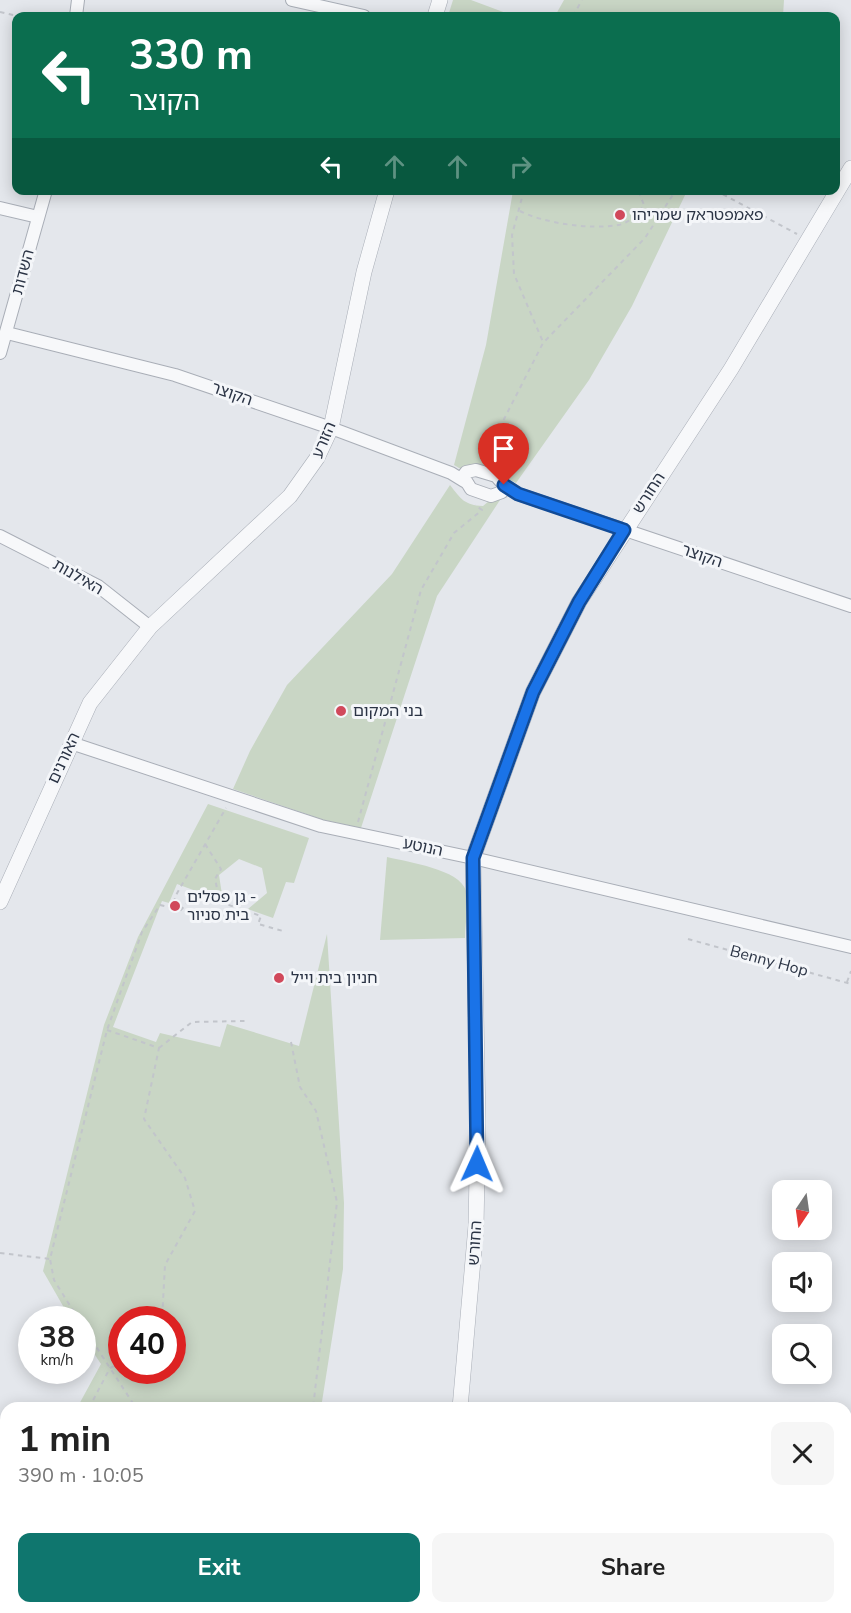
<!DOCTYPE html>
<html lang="en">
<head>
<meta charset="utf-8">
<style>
  body { margin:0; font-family:"Nunito Sans","Noto Sans Hebrew",sans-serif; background:#f6f6f6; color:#222; height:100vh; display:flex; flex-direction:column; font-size:22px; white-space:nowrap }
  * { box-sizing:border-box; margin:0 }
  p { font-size:20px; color:#767676 }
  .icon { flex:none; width:33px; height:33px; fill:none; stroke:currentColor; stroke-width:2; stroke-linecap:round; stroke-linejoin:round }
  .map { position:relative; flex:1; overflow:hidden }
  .sheet { position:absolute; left:0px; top:1402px; width:852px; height:212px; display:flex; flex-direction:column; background:#fff; border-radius:18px 18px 0 0; box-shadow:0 3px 15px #0003 }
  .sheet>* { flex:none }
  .top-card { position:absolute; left:12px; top:12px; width:828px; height:183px; border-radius:12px; box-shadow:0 3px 15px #0003; background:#0b6e4f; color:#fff; overflow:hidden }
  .needle { width:39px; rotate:193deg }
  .buttons { position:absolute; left:772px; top:1180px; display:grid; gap:12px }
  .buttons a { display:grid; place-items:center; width:60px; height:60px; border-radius:12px; background:#fff; box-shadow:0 3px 15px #0003; font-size:30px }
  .speed { position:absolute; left:18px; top:1306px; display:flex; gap:12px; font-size:30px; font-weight:700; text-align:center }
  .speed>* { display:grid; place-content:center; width:78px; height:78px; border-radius:50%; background:#fff; box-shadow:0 3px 15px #0003; line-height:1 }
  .speed small { font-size:15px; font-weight:400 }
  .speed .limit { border:9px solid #d22; background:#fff; color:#111 }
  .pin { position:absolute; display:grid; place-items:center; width:51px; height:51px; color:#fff; margin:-62px -26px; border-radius:50% 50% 50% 0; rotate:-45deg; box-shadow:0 0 6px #0007 }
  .pin .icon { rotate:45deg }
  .me { position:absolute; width:66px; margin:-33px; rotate:1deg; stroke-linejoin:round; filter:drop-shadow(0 0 4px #0008) }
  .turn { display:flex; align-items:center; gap:21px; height:126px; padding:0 18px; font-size:27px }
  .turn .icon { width:78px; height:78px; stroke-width:2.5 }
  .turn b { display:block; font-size:42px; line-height:51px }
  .lanes { display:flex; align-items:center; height:57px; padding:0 18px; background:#0003; justify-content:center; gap:30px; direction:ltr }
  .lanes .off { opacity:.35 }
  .round { display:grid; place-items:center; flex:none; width:63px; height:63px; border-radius:12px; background:#f6f6f6 }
  .head { display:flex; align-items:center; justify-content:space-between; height:102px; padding:0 18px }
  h1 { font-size:36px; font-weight:700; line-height:45px }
  .primary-button { display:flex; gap:12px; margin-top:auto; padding:12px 18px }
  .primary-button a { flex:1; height:69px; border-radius:12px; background:#0f766e; color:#fff; font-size:24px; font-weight:700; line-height:69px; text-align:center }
  .primary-button a+a { background:#f6f6f6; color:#222 }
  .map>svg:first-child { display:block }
</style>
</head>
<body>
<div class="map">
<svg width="851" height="1613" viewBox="0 0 851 1613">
  <rect width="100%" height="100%" fill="#e4e7ec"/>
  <path fill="#d2d6de" d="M274 1608H601L600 1613H270Z"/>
  <g fill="#c9d6c5" fill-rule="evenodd">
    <path d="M453 0H471L514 16H448Z"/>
    <path d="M564 0H784L783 16H555Z"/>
    <path d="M513 191H687L632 306 589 380 516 483 486 467 459 468 454 465 486 345Z"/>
    <path d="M450 485C461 499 464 505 483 506L489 501 500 500 437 596 361 828 324 820 233 789 250 751 287 685 392 574Z"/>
    <path d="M208 804 309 838 294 883 286 882 273 918 248 909 267 893 262 868 239 859 219 875 223 901 177 884 169 903 162 901 113 1027 156 1042 160 1033 220 1047 227 1024 299 1046 327 934 344 1203 343 1269 321 1408H77L101 1364 83 1337 82 1320H71L43 1271 104 1025 138 937ZM122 1320H172V1371H122Z"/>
    <path d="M387 857C407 862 460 869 466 891 469 905 465 924 465 938L380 940Z"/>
    <path d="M521 1608H582V1613H522Z"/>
    <path d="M653 1608H747L744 1613H652Z"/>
  </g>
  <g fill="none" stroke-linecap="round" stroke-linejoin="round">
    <g stroke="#a9aeb7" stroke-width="14">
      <g id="minor">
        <path d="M292 0 364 16"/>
        <path d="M76 16 78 0"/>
        <path d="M0 208 38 217"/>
        <path d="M7 333 175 375 331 428 451 473 464 481"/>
        <path d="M0 353 46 190"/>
        <path d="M476 470 496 476 504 485 502 492 491 496 471 489 463 476 466 472Z"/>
        <path d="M504 485 518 494 851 606"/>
        <path d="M0 536 98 586 150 627"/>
        <path d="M71 743 321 826 473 858 851 947"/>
        <path d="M626 1613 627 1608"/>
      </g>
    </g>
    <g stroke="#a9aeb7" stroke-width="16">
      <g id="tertiary">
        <path d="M435 16 440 0"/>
        <path d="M0 902 90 703 150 627 290 496 317 458 331 428 364 272 387 190"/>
        <path d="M460 1408 476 1226 478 1122 473 858 533 692 579 602 731 369 851 168"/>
        <path d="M0 1440 6 1444"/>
        <path d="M251 1613 256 1608"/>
      </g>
    </g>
    <g stroke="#8b94a3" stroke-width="24">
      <g id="motorway">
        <path d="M846 1475 851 1466"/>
        <path d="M846 1557 851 1548"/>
        <path d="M770 1613 772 1608"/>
        <path d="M815 1613 818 1608"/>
      </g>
    </g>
    <g stroke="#c2c5cb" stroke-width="2" stroke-dasharray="4.5 4.5" stroke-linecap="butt">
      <path d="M0 12 17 16"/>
      <path d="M573 16 582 0"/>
      <path d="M524 190 512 235 514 274 543 342"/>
      <path d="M646 190 648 194 655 190"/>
      <path d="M715 190 797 234"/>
      <path d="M520 211C543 223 591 230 618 225 628 224 639 213 644 205L638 190"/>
      <path d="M483 460 543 343 645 238 676 190"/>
      <path d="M358 822 421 590 454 533 482 510 475 505"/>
      <path d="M220 902 261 916 258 924 283 931"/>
      <path d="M172 908 180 911 194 895 220 902 215 879 221 869 205 844"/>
      <path d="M688 939 851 984"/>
      <path d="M847 982 851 971"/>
      <path d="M107 1030 159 1048 144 1119 185 1178 195 1211 165 1265 162 1320"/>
      <path d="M291 1042 300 1087 316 1111 337 1202 313 1408"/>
      <path d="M159 1048 192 1022 246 1021"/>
      <path d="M0 1253 50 1259"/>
      <path d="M79 1320 54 1280 50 1259 107 1030 142 932 160 905 172 908 176 895 226 808"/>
      <path d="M82 1325 136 1408"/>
      <path d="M89 1408 110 1368 122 1362"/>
    </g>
    <use href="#minor" stroke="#f7f8fa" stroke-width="12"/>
    <use href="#tertiary" stroke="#f7f8fa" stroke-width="15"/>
    <use href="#motorway" stroke="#fff" stroke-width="22"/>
  </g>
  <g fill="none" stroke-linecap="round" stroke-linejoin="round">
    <g stroke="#114b97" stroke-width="15">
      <path id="route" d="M477 1164 473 858 533 692 579 602 624 530 518 494 504 485"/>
    </g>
    <use href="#route" stroke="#1a73e8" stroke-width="10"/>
  </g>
  <g fill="#d1495b" stroke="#f4f6f9" stroke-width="2">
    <circle cx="620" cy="215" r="6"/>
    <circle cx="341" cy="711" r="6"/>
    <circle cx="175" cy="906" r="6"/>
    <circle cx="279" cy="978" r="6"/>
  </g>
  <g text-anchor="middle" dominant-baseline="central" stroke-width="6" stroke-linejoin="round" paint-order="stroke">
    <g font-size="16" fill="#2b3445" stroke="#f4f6f9" text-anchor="start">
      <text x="632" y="215">פאמפטראק שמריהו</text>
      <text x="353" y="711">בני המקום</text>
      <text x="187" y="897">גן פסלים -<tspan x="187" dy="18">בית סניור</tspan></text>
      <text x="291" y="978">חניון בית וייל</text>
    </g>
    <g font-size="16" fill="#2b3445" stroke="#f4f6f9">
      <text transform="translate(23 272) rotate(-75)">השדות</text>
      <text transform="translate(232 394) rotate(19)">הקוצר</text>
      <text transform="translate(324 440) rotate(-67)">הזורע</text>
      <text transform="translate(649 493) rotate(-57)">החורש</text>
      <text transform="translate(702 556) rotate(19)">הקוצר</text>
      <text transform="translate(78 577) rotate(30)">האילנות</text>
      <text transform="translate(64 758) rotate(-65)">האורנים</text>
      <text transform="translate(423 847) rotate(12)">הנוטע</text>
      <text transform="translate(769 961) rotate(15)">Benny Hop</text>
      <text transform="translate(475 1243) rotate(-86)">החורש</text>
    </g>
  </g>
</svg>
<div class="buttons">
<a><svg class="needle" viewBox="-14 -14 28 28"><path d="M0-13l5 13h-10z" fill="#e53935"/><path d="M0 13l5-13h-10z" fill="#767676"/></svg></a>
<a><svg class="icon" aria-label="sound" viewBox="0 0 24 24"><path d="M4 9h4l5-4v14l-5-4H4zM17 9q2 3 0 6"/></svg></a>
<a><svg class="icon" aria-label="search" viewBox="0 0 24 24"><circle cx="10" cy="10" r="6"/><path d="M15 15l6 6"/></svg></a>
</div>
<div class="speed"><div>38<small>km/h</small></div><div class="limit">40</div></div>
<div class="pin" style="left:504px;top:485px;background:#d93025"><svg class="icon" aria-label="arrive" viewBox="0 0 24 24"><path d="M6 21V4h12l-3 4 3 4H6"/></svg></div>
<svg class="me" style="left:477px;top:1164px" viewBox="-20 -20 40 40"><path d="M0-17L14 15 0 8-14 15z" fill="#1a73e8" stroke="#fff" stroke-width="4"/></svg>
<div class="top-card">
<div class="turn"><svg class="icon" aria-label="left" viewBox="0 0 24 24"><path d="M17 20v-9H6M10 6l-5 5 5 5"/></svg><div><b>330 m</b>הקוצר</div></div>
<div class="lanes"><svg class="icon" aria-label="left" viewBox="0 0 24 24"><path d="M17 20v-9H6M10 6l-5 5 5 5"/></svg><svg class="icon off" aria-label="ahead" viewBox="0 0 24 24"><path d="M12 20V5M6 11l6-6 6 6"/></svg><svg class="icon off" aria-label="ahead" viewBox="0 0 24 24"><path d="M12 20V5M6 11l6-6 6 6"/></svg><svg class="icon off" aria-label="right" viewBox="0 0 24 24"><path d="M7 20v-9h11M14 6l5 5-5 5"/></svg></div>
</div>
<section class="sheet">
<div class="head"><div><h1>1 min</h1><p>390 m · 10:05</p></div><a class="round"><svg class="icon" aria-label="close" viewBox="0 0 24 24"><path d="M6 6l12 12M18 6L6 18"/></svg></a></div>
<div class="primary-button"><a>Exit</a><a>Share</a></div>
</section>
</div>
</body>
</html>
